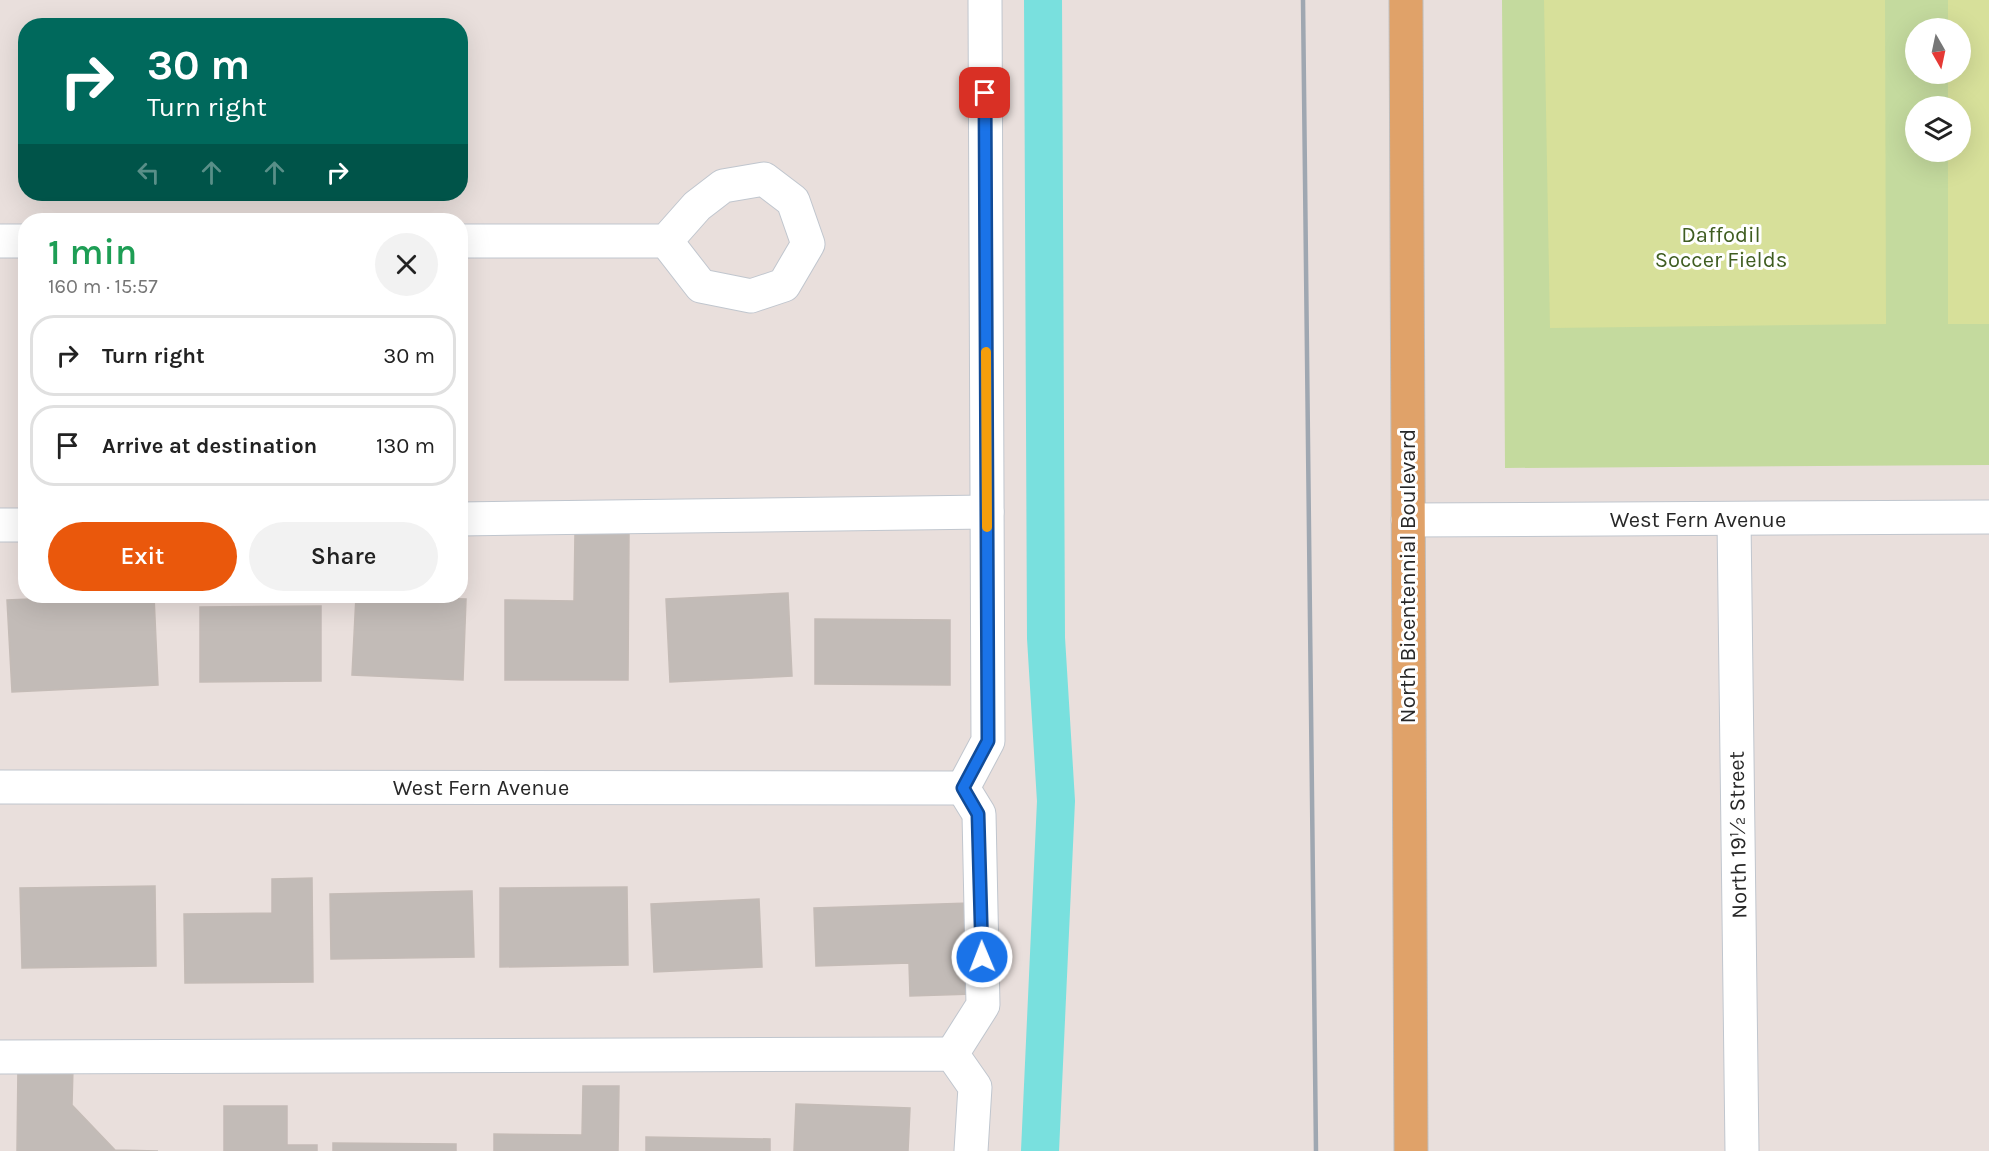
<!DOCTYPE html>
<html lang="en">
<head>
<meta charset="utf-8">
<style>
  body { margin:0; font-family:Karla,sans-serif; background:#f2f2f2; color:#222; height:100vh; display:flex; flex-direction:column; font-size:22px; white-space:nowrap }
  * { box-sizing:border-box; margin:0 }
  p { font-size:20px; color:#767676 }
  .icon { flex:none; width:33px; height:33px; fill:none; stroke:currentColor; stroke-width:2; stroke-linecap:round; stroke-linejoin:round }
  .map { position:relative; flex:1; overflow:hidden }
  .sheet { position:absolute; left:18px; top:213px; width:450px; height:390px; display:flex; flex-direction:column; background:#fff; border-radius:24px; box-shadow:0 6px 24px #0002 }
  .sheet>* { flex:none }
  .guide { position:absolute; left:18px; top:18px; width:450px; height:183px; border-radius:24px; box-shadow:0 6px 24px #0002; background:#00695c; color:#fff; overflow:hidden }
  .needle { width:39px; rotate:171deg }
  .buttons { position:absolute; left:1905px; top:18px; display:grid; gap:12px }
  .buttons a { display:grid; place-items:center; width:66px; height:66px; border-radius:50%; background:#fff; box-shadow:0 6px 24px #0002; font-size:30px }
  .pin { position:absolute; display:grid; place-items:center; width:51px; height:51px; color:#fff; margin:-26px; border-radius:12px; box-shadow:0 3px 9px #0006 }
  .me { position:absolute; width:66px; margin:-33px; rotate:359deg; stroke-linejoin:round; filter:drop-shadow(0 0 4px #0008) }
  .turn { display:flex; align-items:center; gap:21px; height:126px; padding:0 30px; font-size:27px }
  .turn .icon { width:78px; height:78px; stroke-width:2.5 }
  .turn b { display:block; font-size:42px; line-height:51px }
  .lanes { display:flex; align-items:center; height:57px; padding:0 30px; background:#0003; justify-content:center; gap:30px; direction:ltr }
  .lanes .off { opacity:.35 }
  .round { display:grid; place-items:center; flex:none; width:63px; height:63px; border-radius:32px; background:#f2f2f2 }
  .headline { display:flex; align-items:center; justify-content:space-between; height:102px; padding:0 30px }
  h1 { font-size:36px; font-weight:600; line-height:45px; color:#1e9e55 }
  .action { display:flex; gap:12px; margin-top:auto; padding:12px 30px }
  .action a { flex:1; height:69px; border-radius:36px; background:#ea580c; color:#fff; font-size:24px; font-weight:600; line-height:69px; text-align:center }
  .action a+a { background:#f2f2f2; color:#222 }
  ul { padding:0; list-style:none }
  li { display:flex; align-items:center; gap:18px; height:81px; margin:0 12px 9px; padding:0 18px; border:3px solid #e0e0e0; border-radius:24px }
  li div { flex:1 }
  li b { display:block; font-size:22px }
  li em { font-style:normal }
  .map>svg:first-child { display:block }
</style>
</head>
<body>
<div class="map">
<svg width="1989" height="1151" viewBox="0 0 1989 1151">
  <rect width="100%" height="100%" fill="#e9dfdc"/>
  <path fill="#c4da9e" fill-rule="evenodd" d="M1502 0H1989V465L1505 468ZM1916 28H1960V74H1916ZM1916 106H1960V152H1916Z"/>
  <g fill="#d7e09a">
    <path d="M1544 0H1885L1886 324 1550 328Z"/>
    <path d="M1948 0H1989V324H1948V152H1960V106H1948V74H1960V28H1948Z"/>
  </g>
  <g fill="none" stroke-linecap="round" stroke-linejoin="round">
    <path stroke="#79e0de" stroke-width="38" d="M1040 1151 1056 801 1046 638 1043 0"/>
  </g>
  <g fill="#c2bbb7" stroke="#c4bbb6" stroke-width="1.5">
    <path d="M575 533H629L628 680H505V600L574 601Z"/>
    <path d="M788 593 792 676 670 682 666 599Z"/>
    <path d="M104 596H154L158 685 12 692 7 600Z"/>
    <path d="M356 596 466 599 463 680 352 675Z"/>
    <path d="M321 606V681L200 682V607Z"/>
    <path d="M815 619 950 620V685L815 684Z"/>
    <path d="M312 878 313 982 185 983 184 914 272 913V879Z"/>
    <path d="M155 886 156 966 22 968 20 888Z"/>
    <path d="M627 887 628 965 500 967V888Z"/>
    <path d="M472 891 474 957 331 959 330 894Z"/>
    <path d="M759 899 762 967 654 972 651 904Z"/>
    <path d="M970 903 973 994 910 996 909 963 816 966 814 908Z"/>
    <path d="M18 1066 73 1067 72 1105 115 1150 158 1151H17Z"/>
    <path d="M583 1086H619L618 1151H494V1134L582 1135Z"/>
    <path d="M796 1104 910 1108 908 1151H794Z"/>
    <path d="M224 1106H287V1145H317V1151H224Z"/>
    <path d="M646 1137 770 1139V1151H646Z"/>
    <path d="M333 1143 456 1144V1151H333Z"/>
  </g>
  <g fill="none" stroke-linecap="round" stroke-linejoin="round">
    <g stroke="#c0c6ce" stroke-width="35">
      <g id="minor">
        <path d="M0 241H26"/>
        <path d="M460 241H666L697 206 723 186 764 179 793 201 808 244 784 285 751 296 701 286 666 241"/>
        <path d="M460 519 987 512"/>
        <path d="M1408 520 1989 517"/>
        <path d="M1734 520 1742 1151"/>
        <path d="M0 525H26"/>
        <path d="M0 787 963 788"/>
        <path d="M963 788 988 741 985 0"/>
        <path d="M952 1054 983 1005 979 814 963 788"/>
        <path d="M0 1057 952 1054 975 1087 971 1151"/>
      </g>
    </g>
    <g stroke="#bebebe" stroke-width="35">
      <path id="major" d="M1406 0 1411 1151"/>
    </g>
    <use href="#minor" stroke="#fff" stroke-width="33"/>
    <use href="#major" stroke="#e0a269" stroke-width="33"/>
    <path stroke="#9fa7b1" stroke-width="4.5" d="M1303 0 1316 1151"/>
  </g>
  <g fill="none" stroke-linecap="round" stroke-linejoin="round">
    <g stroke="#114b97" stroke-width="15">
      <path id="route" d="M982 957 978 814 963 788 988 741 985 93"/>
    </g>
    <use href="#route" stroke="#1a73e8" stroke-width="10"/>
    <path stroke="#f59e0b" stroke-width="10" d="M986 352 987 527"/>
  </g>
  <g text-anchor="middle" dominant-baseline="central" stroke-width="6" stroke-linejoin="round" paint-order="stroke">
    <g font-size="22" fill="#3f5d21" stroke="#fff">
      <text x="1721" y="235">Daffodil<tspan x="1721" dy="25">Soccer Fields</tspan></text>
    </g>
    <g font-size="22" fill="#282828" stroke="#fff">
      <text x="1698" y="520">West Fern Avenue</text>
      <text transform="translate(1408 576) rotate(-90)">North Bicentennial Boulevard</text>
      <text x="481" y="788">West Fern Avenue</text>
      <text transform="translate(1738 835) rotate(-91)">North 19½ Street</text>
    </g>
  </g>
</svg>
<div class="buttons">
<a><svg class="needle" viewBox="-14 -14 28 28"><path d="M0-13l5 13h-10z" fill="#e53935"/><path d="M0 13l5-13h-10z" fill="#767676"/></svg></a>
<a><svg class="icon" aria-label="layers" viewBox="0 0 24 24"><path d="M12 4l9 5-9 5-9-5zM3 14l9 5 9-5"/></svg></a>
</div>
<div class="pin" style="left:985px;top:93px;background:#d93025"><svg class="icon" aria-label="arrive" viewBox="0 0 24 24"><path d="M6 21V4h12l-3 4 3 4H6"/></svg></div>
<svg class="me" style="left:982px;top:957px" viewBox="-20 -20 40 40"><circle r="17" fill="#1a73e8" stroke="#fff" stroke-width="3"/><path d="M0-11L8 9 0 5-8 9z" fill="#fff"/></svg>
<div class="guide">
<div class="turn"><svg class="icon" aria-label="right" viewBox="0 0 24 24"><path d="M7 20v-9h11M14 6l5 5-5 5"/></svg><div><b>30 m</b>Turn right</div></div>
<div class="lanes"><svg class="icon off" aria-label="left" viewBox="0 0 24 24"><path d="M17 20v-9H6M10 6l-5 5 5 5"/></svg><svg class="icon off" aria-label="ahead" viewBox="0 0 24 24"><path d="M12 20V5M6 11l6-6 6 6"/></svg><svg class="icon off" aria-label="ahead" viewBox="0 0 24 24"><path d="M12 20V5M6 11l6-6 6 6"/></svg><svg class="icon" aria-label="right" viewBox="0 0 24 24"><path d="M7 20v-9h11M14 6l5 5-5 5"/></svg></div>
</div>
<section class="sheet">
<div class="headline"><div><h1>1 min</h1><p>160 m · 15:57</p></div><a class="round"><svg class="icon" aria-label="close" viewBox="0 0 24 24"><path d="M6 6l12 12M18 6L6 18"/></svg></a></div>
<ul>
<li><svg class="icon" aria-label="right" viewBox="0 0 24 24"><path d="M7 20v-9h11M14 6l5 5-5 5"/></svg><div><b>Turn right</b></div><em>30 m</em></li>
<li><svg class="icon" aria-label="arrive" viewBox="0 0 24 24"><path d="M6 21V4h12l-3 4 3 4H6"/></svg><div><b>Arrive at destination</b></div><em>130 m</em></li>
</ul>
<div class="action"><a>Exit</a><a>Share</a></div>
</section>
</div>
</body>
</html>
